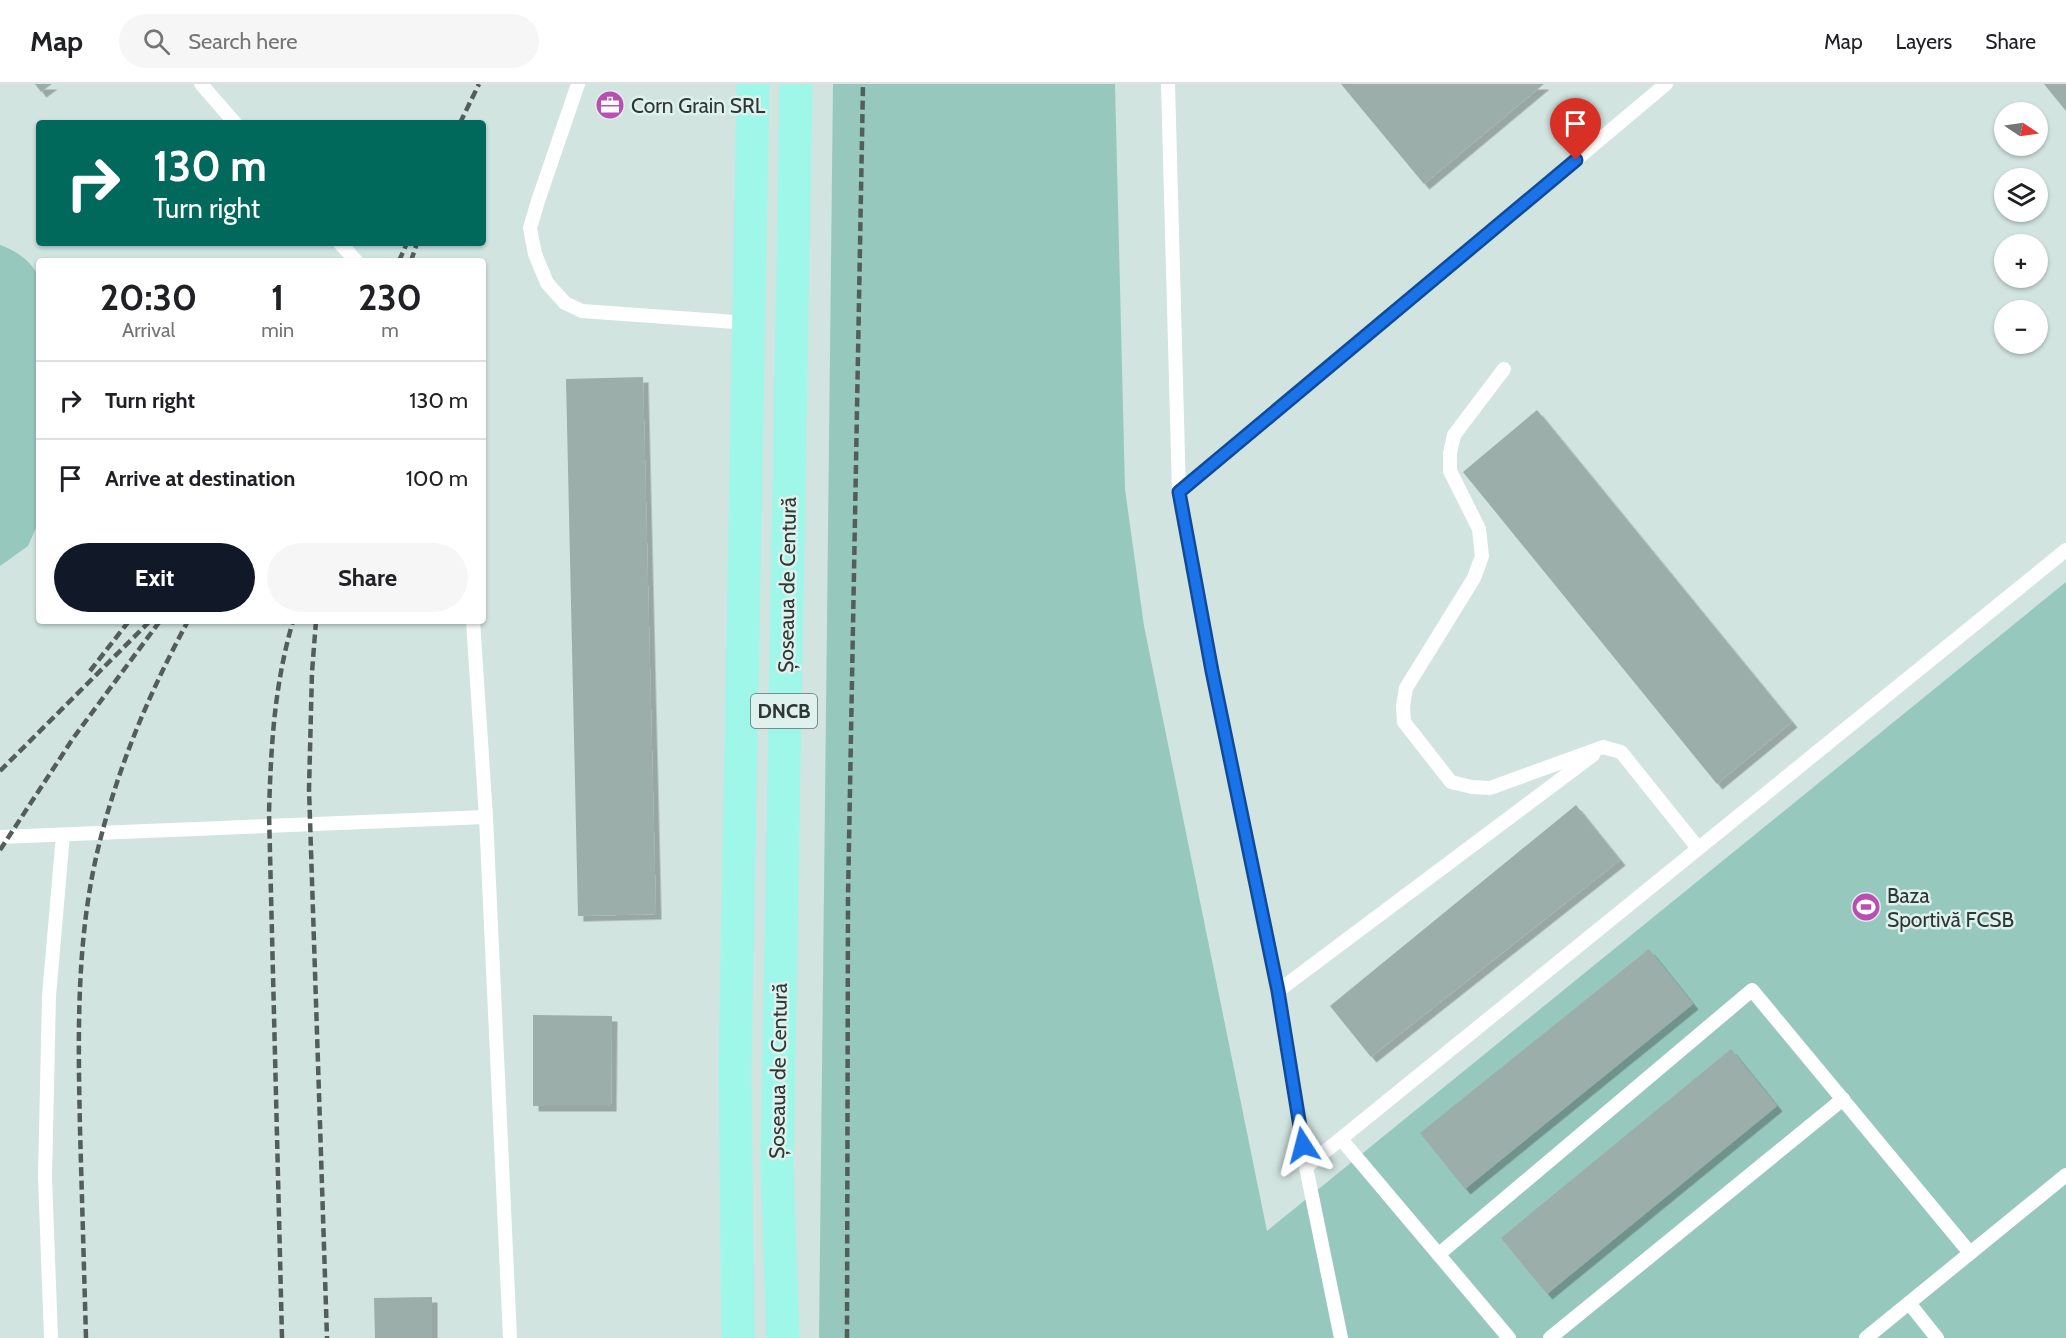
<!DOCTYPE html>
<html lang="en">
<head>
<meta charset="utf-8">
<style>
  body { margin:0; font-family:Cabin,sans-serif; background:#f6f6f6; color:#202124; height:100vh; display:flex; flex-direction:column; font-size:22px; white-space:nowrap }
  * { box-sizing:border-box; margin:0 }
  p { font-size:20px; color:#757577 }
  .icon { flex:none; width:33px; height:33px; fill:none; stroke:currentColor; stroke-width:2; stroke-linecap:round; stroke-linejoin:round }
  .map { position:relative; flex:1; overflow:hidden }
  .sheet { position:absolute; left:36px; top:174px; width:450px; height:366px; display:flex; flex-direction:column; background:#fff; border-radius:6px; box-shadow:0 2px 4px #0004 }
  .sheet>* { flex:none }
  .hud { position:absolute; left:36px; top:36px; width:450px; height:126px; border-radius:6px; box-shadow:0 2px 4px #0004; background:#00695c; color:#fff; overflow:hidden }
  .needle { width:39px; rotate:103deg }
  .controls { position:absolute; left:1994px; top:18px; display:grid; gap:12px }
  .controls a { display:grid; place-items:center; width:54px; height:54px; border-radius:50%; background:#fff; box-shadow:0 2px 4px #0004; font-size:30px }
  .pin { position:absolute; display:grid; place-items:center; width:51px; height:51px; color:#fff; margin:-62px -26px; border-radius:50% 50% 50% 0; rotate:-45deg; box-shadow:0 0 6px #0007 }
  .pin .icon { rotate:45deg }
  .me { position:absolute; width:66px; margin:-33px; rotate:351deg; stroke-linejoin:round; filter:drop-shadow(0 0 4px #0008) }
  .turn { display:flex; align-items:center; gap:21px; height:126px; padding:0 18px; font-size:27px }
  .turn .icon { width:78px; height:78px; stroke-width:2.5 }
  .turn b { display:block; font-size:42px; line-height:51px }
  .eta { display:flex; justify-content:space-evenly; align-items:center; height:102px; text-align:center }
  .eta b { font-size:36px; font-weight:800; line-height:42px }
  .action { display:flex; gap:12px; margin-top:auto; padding:12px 18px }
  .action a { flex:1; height:69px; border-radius:36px; background:#111827; color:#fff; font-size:24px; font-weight:800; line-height:69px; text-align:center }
  .action a+a { background:#f6f6f6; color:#202124 }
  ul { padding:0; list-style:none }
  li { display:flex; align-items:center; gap:18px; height:78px; padding:0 18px; border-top:2px solid #e0e0e0 }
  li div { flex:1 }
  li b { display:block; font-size:22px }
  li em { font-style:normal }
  header { display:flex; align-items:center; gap:36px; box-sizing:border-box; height:84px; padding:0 30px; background:#fff; border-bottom:2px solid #e0e0e0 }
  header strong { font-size:28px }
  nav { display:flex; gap:33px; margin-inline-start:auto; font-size:21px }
  .search { width:420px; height:54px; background:#f6f6f6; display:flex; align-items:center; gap:15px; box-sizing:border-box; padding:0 21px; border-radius:33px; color:#757577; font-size:22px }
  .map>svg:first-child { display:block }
</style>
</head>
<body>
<header>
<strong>Map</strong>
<div class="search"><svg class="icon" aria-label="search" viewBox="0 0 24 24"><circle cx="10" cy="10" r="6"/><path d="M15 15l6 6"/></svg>Search here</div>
<nav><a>Map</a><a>Layers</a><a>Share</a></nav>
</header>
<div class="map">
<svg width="2066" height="1254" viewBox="0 0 2066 1254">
  <defs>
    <filter id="shadow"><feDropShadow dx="5.5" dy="5.5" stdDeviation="0" flood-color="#0004"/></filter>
  </defs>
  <rect width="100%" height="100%" fill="#d1e4e0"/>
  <g fill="#97c8be">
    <path d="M833 0H1115L1125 405 1144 542 1267 1147 2066 498V1254H819Z"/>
    <path d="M0 161C16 166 36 180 39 197V437L28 462 0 482Z"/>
  </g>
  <g fill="#9baea9" filter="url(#shadow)">
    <path d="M35 0H52L41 8Z"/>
    <path d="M1341 0H1544L1424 100Z"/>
    <path d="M2044 0H2066V27Z"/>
    <path d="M643 293 656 830 578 832 566 295Z"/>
    <path d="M1537 326 1792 638 1717 700 1463 388Z"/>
    <path d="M1576 721 1620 776 1371 973 1330 922Z"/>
    <path d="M1649 865 1693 920 1465 1105 1420 1049Z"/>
    <path d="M533 931 612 932 611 1022H533Z"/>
    <path d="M1731 965 1777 1022 1547 1210 1501 1154Z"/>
    <path d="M432 1213V1254H375L374 1214Z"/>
  </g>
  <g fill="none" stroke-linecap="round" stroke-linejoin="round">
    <g stroke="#fff" stroke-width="14">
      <path d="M201 0 235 39"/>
      <path d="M578 0 538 117 530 144 535 170 547 199 565 219 582 227 749 239"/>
      <path d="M1168 0 1179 409 1212 587 1278 907 1306 1083 1341 1254"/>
      <path d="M340 159 356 177"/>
      <path d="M1504 285 1454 351 1450 369V387L1479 445 1482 472 1474 494 1406 604 1403 622 1404 638 1451 698 1472 703 1490 704 1603 663 1621 668 1698 764"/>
      <path d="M1179 409 1666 0"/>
      <path d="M473 537 486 733 510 1254"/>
      <path d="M0 753 486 733"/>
      <path d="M1278 907 1593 671"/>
      <path d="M1341 1055 1509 1254"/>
      <path d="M1306 1083 2066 466"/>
      <path d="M1439 1170 1752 906 1970 1169"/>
      <path d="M1909 1219 1937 1254"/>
      <path d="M51 1254 45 1093 49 912 63 751"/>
      <path d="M1550 1254 1843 1015"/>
      <path d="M1866 1254 2066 1091"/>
    </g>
    <g stroke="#9ef7e9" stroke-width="33">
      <path d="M738 1254 735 986 753 0"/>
      <path d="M783 1254 777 1083 796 0"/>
    </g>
    <g stroke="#535e5b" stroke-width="4.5" stroke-dasharray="9 4.5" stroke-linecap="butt">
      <path d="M460 39 479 0"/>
      <path d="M399 177 407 159"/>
      <path d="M411 177 417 159"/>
      <path d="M316 537 312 588 309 705 327 1254"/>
      <path d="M90 587 129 537"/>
      <path d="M0 687 150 537"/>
      <path d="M0 766 74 653 160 537"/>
      <path d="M86 1254C84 1184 82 1115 80 1045 78 952 76 856 98 765 117 685 149 609 188 537"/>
      <path d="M282 1254 269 729C271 662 274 602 293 537"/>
      <path d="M847 1254 848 813 863 0"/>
    </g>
  </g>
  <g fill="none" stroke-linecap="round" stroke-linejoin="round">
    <g stroke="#114b97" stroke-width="15">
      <path id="route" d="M1303 1061 1278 907 1212 587 1179 408 1576 76"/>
    </g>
    <use href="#route" stroke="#1a73e8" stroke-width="10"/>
  </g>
  <defs>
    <g id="office-disc" transform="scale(1.5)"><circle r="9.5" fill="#b94fb1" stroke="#def1ed"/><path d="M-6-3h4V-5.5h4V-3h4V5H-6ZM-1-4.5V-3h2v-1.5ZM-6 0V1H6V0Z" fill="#fff"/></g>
    <g id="stadium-disc" transform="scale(1.5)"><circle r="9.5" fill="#b94fb1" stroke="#def1ed"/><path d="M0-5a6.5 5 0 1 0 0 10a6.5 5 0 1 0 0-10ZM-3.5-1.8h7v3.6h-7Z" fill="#fff"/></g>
  </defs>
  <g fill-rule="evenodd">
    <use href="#office-disc" x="610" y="21"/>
    <use href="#stadium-disc" x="1866" y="823"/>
  </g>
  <g text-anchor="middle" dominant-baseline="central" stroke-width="5" stroke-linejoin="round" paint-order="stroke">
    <rect fill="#def1ed" stroke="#646f6c" stroke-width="1.5" x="751" y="610" width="66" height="34" rx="4.5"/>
    <g font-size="20" font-weight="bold" fill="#2f3735">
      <text x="784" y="627">DNCB</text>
    </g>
    <g font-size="21" fill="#2f3735" stroke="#def1ed" text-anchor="start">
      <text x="631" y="21">Corn Grain SRL</text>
      <text x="1887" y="811">Baza<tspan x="1887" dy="24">Sportivă FCSB</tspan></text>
    </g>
    <g font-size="21" fill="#2f3735" stroke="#def1ed">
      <text transform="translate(787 501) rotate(-89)">Șoseaua de Centură</text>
      <text transform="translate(778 987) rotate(-89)">Șoseaua de Centură</text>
    </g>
  </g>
</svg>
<div class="controls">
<a><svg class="needle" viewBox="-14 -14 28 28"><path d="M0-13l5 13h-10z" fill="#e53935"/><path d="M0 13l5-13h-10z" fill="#757577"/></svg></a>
<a><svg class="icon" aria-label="layers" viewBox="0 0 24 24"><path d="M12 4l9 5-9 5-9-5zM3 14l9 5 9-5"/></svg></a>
<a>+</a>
<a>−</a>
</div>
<div class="pin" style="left:1576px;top:76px;background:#d93025"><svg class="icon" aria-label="arrive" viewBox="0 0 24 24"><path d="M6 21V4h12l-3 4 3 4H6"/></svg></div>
<svg class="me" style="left:1303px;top:1061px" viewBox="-20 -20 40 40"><path d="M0-17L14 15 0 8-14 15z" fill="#1a73e8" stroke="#fff" stroke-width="4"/></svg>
<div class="hud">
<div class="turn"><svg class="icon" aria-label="right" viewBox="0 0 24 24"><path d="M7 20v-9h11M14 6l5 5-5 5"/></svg><div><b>130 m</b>Turn right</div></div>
</div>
<section class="sheet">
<div class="eta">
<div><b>20:30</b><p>Arrival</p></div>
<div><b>1</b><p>min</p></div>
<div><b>230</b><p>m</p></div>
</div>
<ul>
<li><svg class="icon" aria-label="right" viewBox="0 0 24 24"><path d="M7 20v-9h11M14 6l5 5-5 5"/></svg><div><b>Turn right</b></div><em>130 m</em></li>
<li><svg class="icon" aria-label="arrive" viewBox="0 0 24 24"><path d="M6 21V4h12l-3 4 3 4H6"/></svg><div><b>Arrive at destination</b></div><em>100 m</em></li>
</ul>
<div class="action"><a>Exit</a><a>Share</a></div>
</section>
</div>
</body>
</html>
